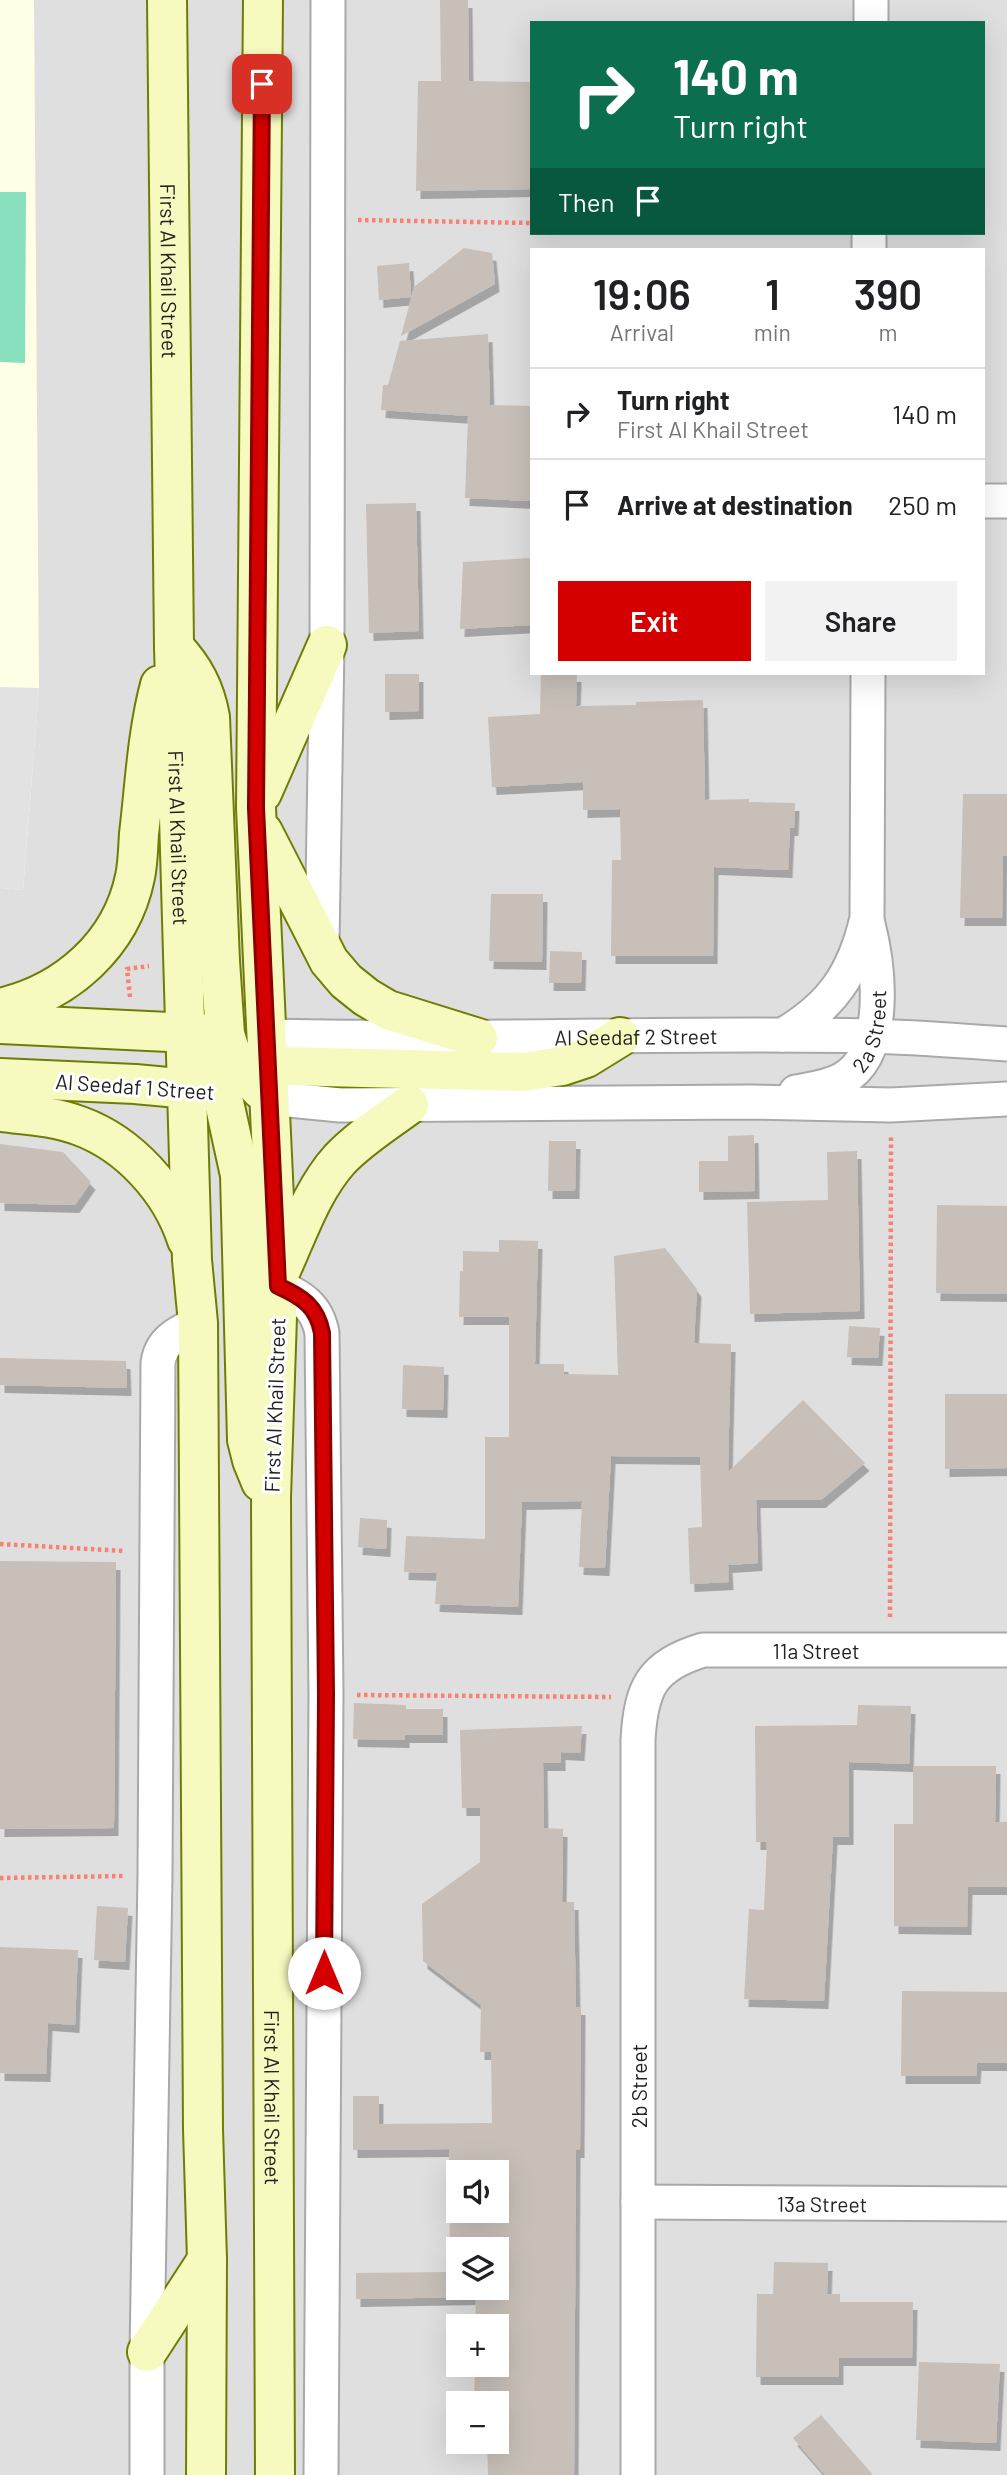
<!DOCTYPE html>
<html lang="en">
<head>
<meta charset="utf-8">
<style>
  body { margin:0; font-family:Barlow,sans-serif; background:#f2f2f2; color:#202124; height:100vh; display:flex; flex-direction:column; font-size:26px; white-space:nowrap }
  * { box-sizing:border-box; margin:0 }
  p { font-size:23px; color:#757577 }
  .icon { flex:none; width:38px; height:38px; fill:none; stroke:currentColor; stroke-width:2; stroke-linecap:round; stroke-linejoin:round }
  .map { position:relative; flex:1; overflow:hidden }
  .details { position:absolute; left:530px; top:248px; width:455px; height:427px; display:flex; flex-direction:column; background:#fff; border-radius:0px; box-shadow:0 7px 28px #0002 }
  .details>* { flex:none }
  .hud { position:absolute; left:530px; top:21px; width:455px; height:214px; border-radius:0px; box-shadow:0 7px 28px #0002; background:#0b6e4f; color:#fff; overflow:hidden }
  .fabs { position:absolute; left:446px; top:2160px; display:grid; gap:14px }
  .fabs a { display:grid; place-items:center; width:63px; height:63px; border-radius:0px; background:#fff; box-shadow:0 7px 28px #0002; font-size:35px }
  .pin { position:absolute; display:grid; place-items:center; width:60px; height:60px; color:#fff; margin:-30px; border-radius:14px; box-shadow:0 4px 10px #0006 }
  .me { position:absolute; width:77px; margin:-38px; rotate:0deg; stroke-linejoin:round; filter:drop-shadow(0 0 5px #0008) }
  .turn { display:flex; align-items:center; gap:24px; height:147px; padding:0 28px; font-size:32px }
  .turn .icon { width:91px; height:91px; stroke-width:2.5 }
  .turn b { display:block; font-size:49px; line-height:60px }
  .then { display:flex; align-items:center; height:66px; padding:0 28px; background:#0003; gap:14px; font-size:26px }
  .eta { display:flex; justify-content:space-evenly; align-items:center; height:119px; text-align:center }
  .eta b { font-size:42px; font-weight:600; line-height:49px }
  .action { display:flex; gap:14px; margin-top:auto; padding:14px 28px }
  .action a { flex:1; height:80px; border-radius:0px; background:#d40000; color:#fff; font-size:28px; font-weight:600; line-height:80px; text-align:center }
  .action a+a { background:#f2f2f2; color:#202124 }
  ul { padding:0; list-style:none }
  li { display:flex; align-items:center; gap:21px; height:91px; padding:0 28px; border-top:2px solid #e0e0e0 }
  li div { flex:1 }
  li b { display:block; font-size:26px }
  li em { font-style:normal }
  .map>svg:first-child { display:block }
</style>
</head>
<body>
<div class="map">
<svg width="1007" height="2475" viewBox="0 0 1007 2475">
  <defs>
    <filter id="shadow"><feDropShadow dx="4.5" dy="8" stdDeviation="0" flood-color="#0004"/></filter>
  </defs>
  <rect width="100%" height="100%" fill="#f2efe9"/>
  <path fill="#e0dfdf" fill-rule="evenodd" d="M0 0H1007V2475H0ZM532 23H984V233H532ZM532 250H984V674H532ZM458 2172H497V2210H458ZM458 2249H497V2287H458ZM458 2326H497V2364H458ZM458 2403H497V2441H458Z"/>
  <path fill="#ffffe5" d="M0 0H34L39 688 23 890 0 888Z"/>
  <path fill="#88e0be" d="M0 192H26L25 363 0 362Z"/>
  <path fill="#e2e2e2" d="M0 687 39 688 23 890 0 888Z"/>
  <g fill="#c7bfb8" fill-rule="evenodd" filter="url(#shadow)">
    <path d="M440 0H468L469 81 532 82V189L416 191 418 81H441Z"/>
    <path d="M464 248 492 253 495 284 401 336 414 287Z"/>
    <path d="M409 263 411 297 379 300 377 266Z"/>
    <path d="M488 334 490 405 532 406V501L465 498 468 416 381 410 383 385H388L400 341Z"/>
    <path d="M416 503 419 631 369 633 366 504Z"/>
    <path d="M532 558V625L460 629 463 562Z"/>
    <path d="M385 674H419V711L385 712Z"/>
    <path d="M541 674H577L576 706 636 705V702L703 700 705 800 749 799V802L795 803 794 828H790L788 870 714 867 713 956H611L612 860H621L620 809 583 810V782L492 787 488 717 540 714Z"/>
    <path d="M963 794H1007V856H1003L1002 918H960Z"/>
    <path d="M491 894H543L542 962 489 961Z"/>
    <path d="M550 951 582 952 581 983H549Z"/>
    <path d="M754 1135 755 1191 699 1192V1161H728V1136Z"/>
    <path d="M549 1141H576L575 1191H548Z"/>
    <path d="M0 1144 63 1152 91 1182 75 1205 0 1203Z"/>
    <path d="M857 1151 860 1311 750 1314 747 1202 828 1200 827 1152Z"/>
    <path d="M937 1205 1007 1206V1294L936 1293Z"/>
    <path d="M499 1240 538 1241 535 1364H564V1374L618 1375 614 1256 665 1248 697 1289 694 1343 731 1344 728 1472 803 1400 865 1463 821 1500H756L758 1563 728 1565 729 1582 690 1584 688 1528 702 1527 700 1457 611 1456 605 1568 579 1567 582 1501 522 1502 518 1607 435 1604 437 1573 404 1572 406 1536 485 1539V1437H509V1317H459L460 1271H463V1251L499 1252Z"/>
    <path d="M849 1326 880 1328 878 1358 847 1357Z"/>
    <path d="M0 1358 126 1361 127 1388 0 1385Z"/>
    <path d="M403 1365 444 1367 443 1410 402 1409Z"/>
    <path d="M945 1394H1007V1468L945 1469Z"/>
    <path d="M360 1518 387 1520 386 1549 358 1547Z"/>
    <path d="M0 1561 116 1562 114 1828 0 1829Z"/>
    <path d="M354 1703 406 1705V1709H443V1735H405V1740L353 1739Z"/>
    <path d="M858 1705 911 1706 909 1764 849 1762V1837H833L824 2001 744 1999 749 1909 764 1910 767 1842H756L755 1726 857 1725Z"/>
    <path d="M582 1726 580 1753 561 1752V1763H543L544 1828 563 1829 562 1902H574L576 2007H581L580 2150H576L574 2475H488L487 2441H497V2403H474L475 2364H497V2326H475L476 2297 356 2299V2273L450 2272 449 2149 353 2150V2096H379V2124L492 2123 491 2052H480L481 2005 423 1961 422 1904 480 1862V1808H462L460 1730ZM458 2172H497V2210H458ZM458 2249H497V2287H458Z"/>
    <path d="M913 1766H996L995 1822H1007V1887H968L967 1927 894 1926V1824H913Z"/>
    <path d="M97 1906 128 1908 125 1962 94 1960Z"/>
    <path d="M0 1947 78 1950 75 2025 48 2023 46 2074 0 2073Z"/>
    <path d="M902 1991 1007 1992V2063H977L976 2076H901Z"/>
    <path d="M774 2262 828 2263 827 2294H840V2302H913L912 2358H839V2377H756L757 2294H773Z"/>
    <path d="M919 2362 1000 2364 996 2443 916 2440Z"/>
    <path d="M821 2415 873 2475H825L793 2438Z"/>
  </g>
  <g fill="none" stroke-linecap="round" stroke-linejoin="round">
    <g stroke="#a9a9a9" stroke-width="37">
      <g id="street">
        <path d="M871 23V0"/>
        <path d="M869 250V233"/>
        <path d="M984 501H1007"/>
        <path d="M322 945 327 645 328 0"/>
        <path d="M783 1035C832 1006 854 974 867 918L868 674"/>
        <path id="s1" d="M265 1036C467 1041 668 1032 869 1036 915 1037 961 1041 1007 1044"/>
        <path id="s2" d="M796 1092C811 1089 829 1087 843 1079 889 1053 879 967 868 924"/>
        <path d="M269 1098 340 1105 749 1102 891 1105 1007 1099"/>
        <path d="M278 1286C301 1297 317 1306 322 1333L326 1694 321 2475"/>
        <path id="s3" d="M638 2202 1007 2204"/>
        <path d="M147 2475V2352L155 1875 158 1363C161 1340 178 1333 198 1323"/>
        <path id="s4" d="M638 2475V1740C641 1688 651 1666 703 1650H1007"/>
      </g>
    </g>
    <g stroke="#707d05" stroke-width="42">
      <g id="secondary">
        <path id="s5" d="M167 0 174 647 192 1260 198 1323 203 2129 207 2260 206 2475"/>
        <path id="s6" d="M263 0 256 808 278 1286 271 1497 275 2475"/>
        <path d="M174 647C194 668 205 689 210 717L220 961 225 1034 233 1060 261 1090"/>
        <path d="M262 793 327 645"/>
        <path d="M263 832 329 961 346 981 366 997 388 1010 478 1038"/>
        <path d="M0 1008C66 993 121 945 135 877 138 863 138 848 139 834 145 784 147 734 160 685"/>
        <path d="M0 1024 211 1034"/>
        <path d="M185 1033 216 1078 222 1093 240 1175 247 1440 252 1460 261 1482"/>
        <path d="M242 1061 285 1066 523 1072 562 1066 586 1058 620 1037"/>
        <path d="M0 1078 135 1084 211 1091"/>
        <path d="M0 1112C27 1115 54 1116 80 1126 129 1144 171 1190 187 1240"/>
        <path d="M281 1270C298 1233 312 1190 340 1159 360 1138 386 1122 409 1105"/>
        <path d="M147 2352 207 2260"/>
      </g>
    </g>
    <g stroke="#fa8072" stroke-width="4.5" stroke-dasharray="3.5 3.5" stroke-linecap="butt">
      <path d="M358 220 532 223"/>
      <path d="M130 997 127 969 149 966"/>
      <path d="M0 1544 125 1551"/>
      <path d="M890 1617 891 1136"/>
      <path d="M357 1695 611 1697"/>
      <path d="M0 1878 123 1876"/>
    </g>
    <use href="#street" stroke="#fff" stroke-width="33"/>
    <use href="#secondary" stroke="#f7fabf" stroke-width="38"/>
  </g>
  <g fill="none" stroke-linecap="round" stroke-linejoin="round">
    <g stroke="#8a0000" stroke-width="18">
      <path id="route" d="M262 84 256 808 278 1286C302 1297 317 1306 322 1333L326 1694 324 1973"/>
    </g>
    <use href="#route" stroke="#d40000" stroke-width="12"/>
  </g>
  <g text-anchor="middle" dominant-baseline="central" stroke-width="6" stroke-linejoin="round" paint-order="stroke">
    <g font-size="21" fill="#222" stroke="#fff">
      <text stroke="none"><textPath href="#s5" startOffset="271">First Al Khail Street</textPath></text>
      <text stroke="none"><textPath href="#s5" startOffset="838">First Al Khail Street</textPath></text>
      <text stroke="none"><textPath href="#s2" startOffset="107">2a Street</textPath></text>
      <text stroke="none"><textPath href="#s1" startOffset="371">Al Seedaf 2 Street</textPath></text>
      <text transform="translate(135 1086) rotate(4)">Al Seedaf 1 Street</text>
      <text transform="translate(274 1405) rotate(-88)">First Al Khail Street</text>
      <text stroke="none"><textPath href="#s4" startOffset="970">11a Street</textPath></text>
      <text transform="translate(638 2086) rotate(-90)">2b Street</text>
      <text stroke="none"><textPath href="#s6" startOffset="2098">First Al Khail Street</textPath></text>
      <text stroke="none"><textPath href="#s3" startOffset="184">13a Street</textPath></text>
    </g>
  </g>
</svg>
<div class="fabs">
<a><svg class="icon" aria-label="sound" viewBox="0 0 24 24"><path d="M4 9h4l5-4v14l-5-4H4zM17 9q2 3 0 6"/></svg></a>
<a><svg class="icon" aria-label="layers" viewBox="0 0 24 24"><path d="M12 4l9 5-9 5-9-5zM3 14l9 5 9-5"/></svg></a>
<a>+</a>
<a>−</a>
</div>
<div class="pin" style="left:262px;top:84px;background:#d93025"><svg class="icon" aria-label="arrive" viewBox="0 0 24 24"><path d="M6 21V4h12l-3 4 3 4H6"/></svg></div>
<svg class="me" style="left:324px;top:1973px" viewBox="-20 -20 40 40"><circle r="19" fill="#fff"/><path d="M0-13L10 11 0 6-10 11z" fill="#d40000"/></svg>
<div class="hud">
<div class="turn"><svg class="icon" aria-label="right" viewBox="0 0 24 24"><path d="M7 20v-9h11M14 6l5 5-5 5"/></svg><div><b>140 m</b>Turn right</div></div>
<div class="then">Then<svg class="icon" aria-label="arrive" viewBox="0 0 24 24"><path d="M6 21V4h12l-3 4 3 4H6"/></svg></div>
</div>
<section class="details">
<div class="eta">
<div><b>19:06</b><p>Arrival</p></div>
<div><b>1</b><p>min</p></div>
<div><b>390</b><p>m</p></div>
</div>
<ul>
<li><svg class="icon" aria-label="right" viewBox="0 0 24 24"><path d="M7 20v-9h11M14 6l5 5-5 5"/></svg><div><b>Turn right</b><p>First Al Khail Street</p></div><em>140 m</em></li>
<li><svg class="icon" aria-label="arrive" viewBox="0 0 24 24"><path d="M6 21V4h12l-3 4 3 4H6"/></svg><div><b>Arrive at destination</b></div><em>250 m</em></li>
</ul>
<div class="action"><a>Exit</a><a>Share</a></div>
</section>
</div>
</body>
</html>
